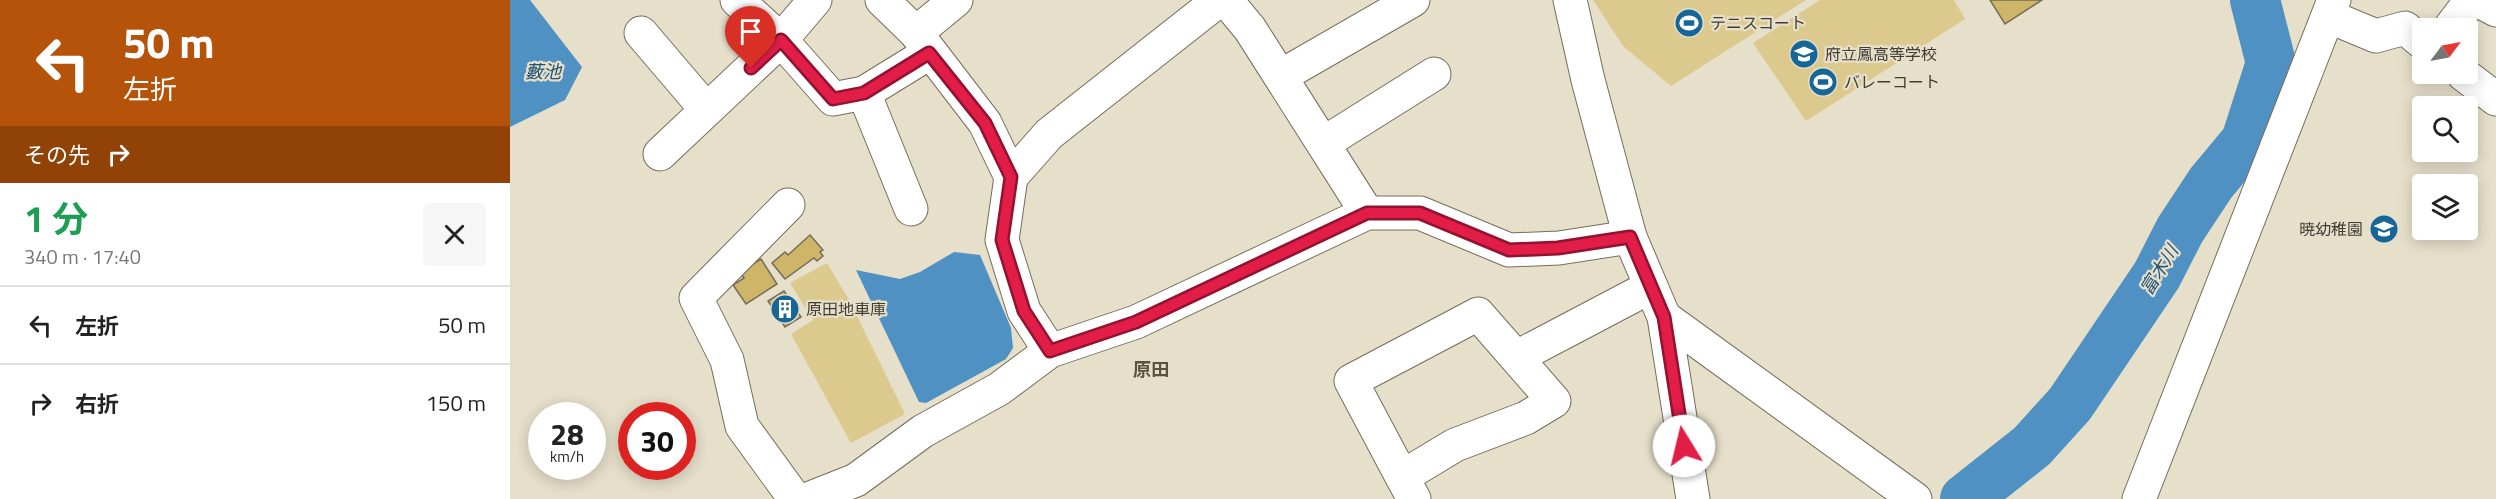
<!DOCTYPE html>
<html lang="ja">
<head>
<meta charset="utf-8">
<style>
  body { margin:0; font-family:"Titillium Web","Noto Sans JP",sans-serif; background:#f6f6f6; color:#222; height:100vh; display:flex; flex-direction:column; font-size:22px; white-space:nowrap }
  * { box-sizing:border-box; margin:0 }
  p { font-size:20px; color:#767676 }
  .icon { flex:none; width:33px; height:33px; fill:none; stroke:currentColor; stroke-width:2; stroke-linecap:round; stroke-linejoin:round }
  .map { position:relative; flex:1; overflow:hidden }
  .side { display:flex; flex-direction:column; background:#fff; width:510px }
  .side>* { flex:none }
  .guide { background:#b45309; color:#fff; overflow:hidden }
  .needle { width:39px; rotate:58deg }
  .controls { position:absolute; left:1902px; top:18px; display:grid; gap:12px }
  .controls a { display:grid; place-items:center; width:66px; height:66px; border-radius:6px; background:#fff; box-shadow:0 3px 15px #0003; font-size:30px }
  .speed { position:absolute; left:18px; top:402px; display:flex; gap:12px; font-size:30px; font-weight:700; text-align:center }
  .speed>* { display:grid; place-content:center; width:78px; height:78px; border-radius:50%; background:#fff; box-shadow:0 3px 15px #0003; line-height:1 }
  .speed small { font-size:15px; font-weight:400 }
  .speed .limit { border:9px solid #d22; background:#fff; color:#111 }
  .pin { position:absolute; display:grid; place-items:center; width:51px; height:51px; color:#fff; margin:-62px -26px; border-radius:50% 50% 50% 0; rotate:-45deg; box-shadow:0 0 6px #0007 }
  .pin .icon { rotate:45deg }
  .me { position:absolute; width:66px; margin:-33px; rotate:351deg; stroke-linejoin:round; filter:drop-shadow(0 0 4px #0008) }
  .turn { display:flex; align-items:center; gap:21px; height:126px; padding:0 24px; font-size:27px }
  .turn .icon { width:78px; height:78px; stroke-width:2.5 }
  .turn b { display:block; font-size:42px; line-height:51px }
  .then { display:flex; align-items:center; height:57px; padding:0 24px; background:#0003; gap:12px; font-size:22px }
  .round { display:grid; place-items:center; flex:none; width:63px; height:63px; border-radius:6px; background:#f6f6f6 }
  .summary { display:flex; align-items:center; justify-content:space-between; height:102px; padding:0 24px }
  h1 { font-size:36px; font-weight:700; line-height:45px; color:#1e9e55 }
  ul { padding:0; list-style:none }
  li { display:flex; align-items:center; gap:18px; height:78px; padding:0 24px; border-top:2px solid #e0e0e0 }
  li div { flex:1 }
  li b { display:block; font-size:22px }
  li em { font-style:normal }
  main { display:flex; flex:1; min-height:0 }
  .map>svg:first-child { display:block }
</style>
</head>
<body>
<main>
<section class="side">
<div class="guide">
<div class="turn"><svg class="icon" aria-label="left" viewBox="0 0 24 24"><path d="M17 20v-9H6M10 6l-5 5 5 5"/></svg><div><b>50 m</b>左折</div></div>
<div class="then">その先<svg class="icon" aria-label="right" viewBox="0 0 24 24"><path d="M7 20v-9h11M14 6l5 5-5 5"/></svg></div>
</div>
<div class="summary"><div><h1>1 分</h1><p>340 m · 17:40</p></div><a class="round"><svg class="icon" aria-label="close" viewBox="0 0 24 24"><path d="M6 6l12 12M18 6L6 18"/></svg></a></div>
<ul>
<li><svg class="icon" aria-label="left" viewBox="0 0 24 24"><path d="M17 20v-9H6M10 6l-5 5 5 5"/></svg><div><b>左折</b></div><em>50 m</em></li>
<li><svg class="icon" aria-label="right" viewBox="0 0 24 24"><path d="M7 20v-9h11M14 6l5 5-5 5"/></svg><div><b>右折</b></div><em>150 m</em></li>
</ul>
</section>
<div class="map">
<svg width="1986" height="499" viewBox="0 0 1986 499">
  <rect width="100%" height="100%" fill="#e6dfca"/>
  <g fill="#dcc98e">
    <path d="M1083 0H1296L1161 86 1113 46Z"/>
    <path d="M1310 0H1444L1455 19 1296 121 1243 43Z"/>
    <path d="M317 263 338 298 395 414 341 443 281 334 303 320 280 283Z"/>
  </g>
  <g fill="#4e91c2">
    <path d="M0 0H20L72 67 55 100 0 127Z"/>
    <path d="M444 252 470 255 501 328 503 348 496 359 416 403 409 402 346 270 390 279 410 272Z"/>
  </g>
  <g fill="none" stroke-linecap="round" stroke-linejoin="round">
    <path stroke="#4e91c2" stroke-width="50" d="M1455 499 1522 446 1560 404 1647 275 1670 230 1701 183 1736 141 1761 63 1745 0"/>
  </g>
  <g fill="#ceb568" stroke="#736d5a" stroke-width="1.5">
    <path d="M1480 0H1532L1495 24Z"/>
    <path d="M300 235 313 250 310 252 313 256 307 261 304 258 275 279 262 263 275 252 278 255Z"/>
    <path d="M251 259 267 284 236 304 223 285 234 278 230 272Z"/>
    <path d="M274 291 291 317 275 327 258 301Z"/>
  </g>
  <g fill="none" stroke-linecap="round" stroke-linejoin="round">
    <g stroke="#746e5b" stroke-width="35">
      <g id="minor">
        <path d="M227 0 271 40 323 99 354 93 419 53"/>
        <path d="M372 0 406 33 475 123 501 177 492 240 514 311 540 351"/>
        <path d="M716 0 740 29 857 213"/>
        <path d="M1060 0 1078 80 1120 237 1154 317 1183 499"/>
        <path d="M1967 0 1986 10"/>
        <path d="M1818 16 1866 36 1895 28 1912 42"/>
        <path d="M1940 28 1961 0"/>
        <path d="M131 33 195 108"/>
        <path d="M406 33 446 0"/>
        <path d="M1953 74 1986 99"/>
        <path d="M771 76 903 0"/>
        <path d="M354 93 401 209"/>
        <path d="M814 143 924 74"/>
        <path d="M150 154 271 40 305 0"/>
        <path d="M501 177 539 134 709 0"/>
        <path d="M278 205 186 298 217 360 232 426 285 499"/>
        <path d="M1154 317 1405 499"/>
        <path d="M1007 357 1140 287"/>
        <path d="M892 477 841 381 968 314 1044 401 1016 418 945 445 892 477 904 499"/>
        <path d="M298 499 346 480 413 431 489 389 540 351 626 322 857 213H910L999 250 1049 248 1120 237"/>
        <path d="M1629 499 1824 0"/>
      </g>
    </g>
    <use href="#minor" stroke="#fff" stroke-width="33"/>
  </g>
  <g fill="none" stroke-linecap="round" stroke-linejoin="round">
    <g stroke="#92132f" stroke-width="15">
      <path id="route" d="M241 68 271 40 323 99 354 93 419 53 475 123 501 177 492 240 514 311 540 351 626 322 857 213H910L999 250 1048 248 1120 237 1154 317 1174 446"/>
    </g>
    <use href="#route" stroke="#e11d48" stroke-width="10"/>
  </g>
  <defs>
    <g id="stadium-disc" transform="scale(1.5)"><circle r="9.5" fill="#176698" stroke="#e6dfca"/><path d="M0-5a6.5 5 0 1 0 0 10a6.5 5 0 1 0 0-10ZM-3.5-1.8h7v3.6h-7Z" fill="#fff"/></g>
    <g id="school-disc" transform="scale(1.5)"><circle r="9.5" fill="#176698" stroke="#e6dfca"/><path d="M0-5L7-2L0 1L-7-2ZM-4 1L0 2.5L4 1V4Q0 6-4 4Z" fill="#fff"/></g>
    <g id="building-disc" transform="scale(1.5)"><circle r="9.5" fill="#176698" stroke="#e6dfca"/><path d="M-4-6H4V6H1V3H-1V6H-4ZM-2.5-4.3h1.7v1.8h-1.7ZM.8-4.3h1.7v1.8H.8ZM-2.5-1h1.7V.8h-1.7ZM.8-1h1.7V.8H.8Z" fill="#fff"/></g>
  </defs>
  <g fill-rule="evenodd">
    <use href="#stadium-disc" x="1179" y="23"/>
    <use href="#school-disc" x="1294" y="54"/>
    <use href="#stadium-disc" x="1313" y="82"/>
    <use href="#school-disc" x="1874" y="229"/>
    <use href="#building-disc" x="275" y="309"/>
  </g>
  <g text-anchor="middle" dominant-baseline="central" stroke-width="4.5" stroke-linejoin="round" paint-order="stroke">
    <g font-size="16" fill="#403d34" stroke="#e6dfca" text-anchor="start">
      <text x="1200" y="23">テニスコート</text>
      <text x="1315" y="54">府立鳳高等学校</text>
      <text x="1334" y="82">バレーコート</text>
      <text x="1853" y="229" text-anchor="end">暁幼稚園</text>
      <text x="296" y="309">原田地車庫</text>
    </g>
    <g font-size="18" font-style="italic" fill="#215275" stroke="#e6dfca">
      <text x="33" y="71">藪池</text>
      <text transform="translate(1649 270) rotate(-58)">富木川</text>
    </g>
    <g font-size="18" font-weight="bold" fill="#595341" stroke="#e6dfca">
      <text x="641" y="369">原田</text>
    </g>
  </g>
</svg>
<div class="controls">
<a><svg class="needle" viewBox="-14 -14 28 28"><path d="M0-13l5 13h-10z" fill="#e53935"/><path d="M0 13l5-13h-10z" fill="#767676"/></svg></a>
<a><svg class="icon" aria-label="search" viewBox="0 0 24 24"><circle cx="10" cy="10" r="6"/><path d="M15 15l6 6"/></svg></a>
<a><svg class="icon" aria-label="layers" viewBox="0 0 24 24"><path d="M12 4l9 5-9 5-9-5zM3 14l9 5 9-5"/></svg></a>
</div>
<div class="speed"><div>28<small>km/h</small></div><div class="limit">30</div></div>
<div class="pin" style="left:241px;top:68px;background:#d93025"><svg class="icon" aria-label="arrive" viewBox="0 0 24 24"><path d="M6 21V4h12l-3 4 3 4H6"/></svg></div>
<svg class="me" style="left:1174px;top:446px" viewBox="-20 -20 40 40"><circle r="19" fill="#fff"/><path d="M0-13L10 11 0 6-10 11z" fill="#e11d48"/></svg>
</div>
</main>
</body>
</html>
